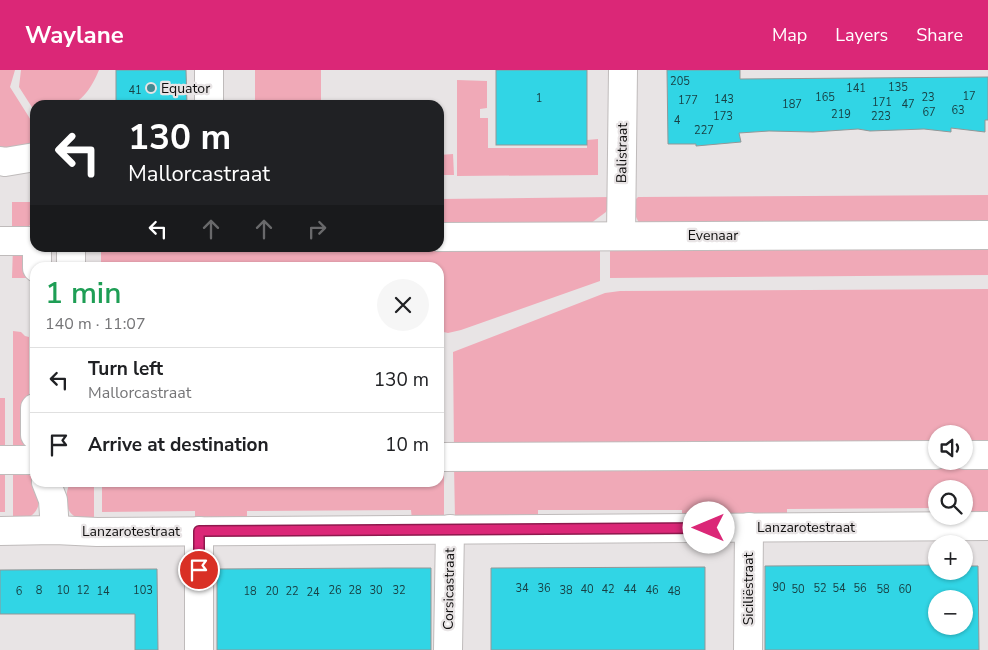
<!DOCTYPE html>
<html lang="en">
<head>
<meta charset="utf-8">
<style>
  body { margin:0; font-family:"Nunito Sans",sans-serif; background:#f6f6f6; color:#202124; height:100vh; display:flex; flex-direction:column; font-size:19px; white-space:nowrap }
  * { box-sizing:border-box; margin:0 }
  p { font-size:16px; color:#757577 }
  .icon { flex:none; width:28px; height:28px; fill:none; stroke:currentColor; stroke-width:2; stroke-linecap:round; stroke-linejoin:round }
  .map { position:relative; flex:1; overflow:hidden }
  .side { position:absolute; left:30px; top:192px; width:414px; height:225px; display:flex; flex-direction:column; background:#fff; border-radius:15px; box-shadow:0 1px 4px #0004 }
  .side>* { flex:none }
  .top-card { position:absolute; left:30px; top:30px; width:414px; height:152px; border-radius:15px; box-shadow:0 1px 4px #0004; background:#202124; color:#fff; overflow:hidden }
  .tools { position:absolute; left:928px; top:355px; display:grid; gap:10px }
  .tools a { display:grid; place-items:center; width:45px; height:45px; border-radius:50%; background:#fff; box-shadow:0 1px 4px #0004; font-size:25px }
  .pin { position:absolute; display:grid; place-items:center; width:42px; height:42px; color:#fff; margin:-21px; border:2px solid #fff; border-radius:50%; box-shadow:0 1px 5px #0007 }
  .me { position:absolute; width:55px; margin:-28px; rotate:270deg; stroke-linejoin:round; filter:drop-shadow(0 0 4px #0008) }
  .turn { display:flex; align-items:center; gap:18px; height:105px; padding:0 15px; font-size:22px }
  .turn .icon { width:65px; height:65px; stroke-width:2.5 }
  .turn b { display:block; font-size:35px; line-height:42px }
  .lanes { display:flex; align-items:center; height:48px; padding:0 15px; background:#0003; justify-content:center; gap:25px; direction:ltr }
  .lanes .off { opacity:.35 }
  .round { display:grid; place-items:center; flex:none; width:52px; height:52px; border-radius:26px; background:#f6f6f6 }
  .headline { display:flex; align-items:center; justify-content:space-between; height:85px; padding:0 15px }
  h1 { font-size:30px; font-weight:600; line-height:38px; color:#1e9e55 }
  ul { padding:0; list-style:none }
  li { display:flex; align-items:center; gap:15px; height:65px; padding:0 15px; border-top:1px solid #e0e0e0 }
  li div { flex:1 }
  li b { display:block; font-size:19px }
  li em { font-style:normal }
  header { display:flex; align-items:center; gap:30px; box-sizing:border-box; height:70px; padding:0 25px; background:#db2777; color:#fff }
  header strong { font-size:24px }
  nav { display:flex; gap:28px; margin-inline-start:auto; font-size:18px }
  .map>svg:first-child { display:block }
</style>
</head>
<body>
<header>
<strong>Waylane</strong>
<nav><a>Map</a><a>Layers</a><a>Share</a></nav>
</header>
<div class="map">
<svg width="988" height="580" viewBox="0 0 988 580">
  <rect width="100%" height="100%" fill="#e8e4e5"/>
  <g fill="#f0a9b7">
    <path d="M0 0H15L10 17 34 55 35 76 0 81Z"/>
    <path d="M21 0H99C94 12 85 29 72 34 64 37 44 35 35 35V42L19 17Z"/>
    <rect x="255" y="0" width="66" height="35"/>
    <path d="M457 10 487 11V38L480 39V48H488V78H587V70L598 69V105L457 106Z"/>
    <path d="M453 84 454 105H439V85Z"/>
    <path d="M988 125V159L640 155 634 143V131L638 127Z"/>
    <path d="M612 127 606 142 591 153 439 161V129Z"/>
    <path d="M12 132H35V151L24 160 12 163Z"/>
    <path d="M988 174V205L610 208V175Z"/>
    <path d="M600 175V211L461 260 448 263 439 261V198L101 197V178H439Z"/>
    <path d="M13 177 28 187V208H12Z"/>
    <path d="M988 219V377H964V364H936V378L454 380 453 282 605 223 620 221Z"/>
    <path d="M13 261 21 262 25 266 29 267V376L13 382Z"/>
    <path d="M439 279 443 280 444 380H439Z"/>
    <rect x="0" y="328" width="5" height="54"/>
    <path d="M988 392V447L964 446V419H936V438L787 439V448H682V440H538V449H455L454 395Z"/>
    <path d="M439 395H444V449L412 450 411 440 247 441V450H195V441L102 442V413L439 412Z"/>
    <rect x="0" y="396" width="5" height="46"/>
    <path d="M13 397 33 407C40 418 44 439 29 447 25 450 18 450 13 451Z"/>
    <path d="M70 413H94V451C88 450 79 450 74 446 64 439 65 423 70 413Z"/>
  </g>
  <g fill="#31d5e5" stroke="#939797" fill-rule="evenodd">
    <path d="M116 0H186L187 35H116Z"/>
    <rect x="496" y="0" width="91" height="75"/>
    <path d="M667 0H740V9L988 7V50H985V62L951 58V62L924 59 870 61 858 59 813 62 769 61 739 63 741 72 696 76V74H668Z"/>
    <path d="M936 495V501H964V496H978L979 580H765V496ZM936 529H964V556H936Z"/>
    <path d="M705 497V580H491V498Z"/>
    <path d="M388 498H431V580H217V499Z"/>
    <path d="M157 499 158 580H135V544H0V500Z"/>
  </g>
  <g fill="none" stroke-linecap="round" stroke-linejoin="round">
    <g stroke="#bfbbbb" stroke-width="30">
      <g id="minor">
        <path d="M209 0V35"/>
        <path d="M0 91 5 92 35 87"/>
        <path d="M621 165 623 0"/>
        <path d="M37 178V198"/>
        <path d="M71 178V198"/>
        <path d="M35 338V365"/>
        <path d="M46 412 53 430 55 460"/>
        <path d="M0 461 55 460 97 462 988 456"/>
        <path d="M199 461V580"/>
        <path d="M448 580 450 459"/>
        <path d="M748 580 749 457"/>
      </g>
    </g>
    <g stroke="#bfbbbb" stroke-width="30">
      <g id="major">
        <path d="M439 167 988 165"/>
        <path d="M0 171H35"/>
        <path d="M964 385H988"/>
        <path d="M439 387 936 385"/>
        <path d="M0 390H35"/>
      </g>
    </g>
    <use href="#minor" stroke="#fff" stroke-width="28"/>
    <use href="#major" stroke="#fff" stroke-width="28"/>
  </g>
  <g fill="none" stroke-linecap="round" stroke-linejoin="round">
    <g stroke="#8e194d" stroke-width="12">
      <path id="route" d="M199 500V461L709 458"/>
    </g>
    <use href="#route" stroke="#db2777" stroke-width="9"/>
  </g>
  <circle fill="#438a92" stroke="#e8e4e5" stroke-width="2" cx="151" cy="18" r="5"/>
  <g text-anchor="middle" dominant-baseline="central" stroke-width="4.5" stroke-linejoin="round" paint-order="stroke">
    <g font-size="11" fill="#184044">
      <text x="680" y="11">205</text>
      <text x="898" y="17">135</text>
      <text x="856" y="18">141</text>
      <text x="135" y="20">41</text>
      <text x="969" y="26">17</text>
      <text x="825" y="27">165</text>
      <text x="928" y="27">23</text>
      <text x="539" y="28">1</text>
      <text x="724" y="29">143</text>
      <text x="688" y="30">177</text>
      <text x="882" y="32">171</text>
      <text x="792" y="34">187</text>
      <text x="908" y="34">47</text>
      <text x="958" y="40">63</text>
      <text x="929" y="42">67</text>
      <text x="841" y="44">219</text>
      <text x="723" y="46">173</text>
      <text x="881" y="46">223</text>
      <text x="677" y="50">4</text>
      <text x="704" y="60">227</text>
      <text x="779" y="517">90</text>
      <text x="522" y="518">34</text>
      <text x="544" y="518">36</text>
      <text x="820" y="518">52</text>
      <text x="839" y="518">54</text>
      <text x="860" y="518">56</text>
      <text x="587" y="519">40</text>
      <text x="608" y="519">42</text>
      <text x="630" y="519">44</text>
      <text x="798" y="519">50</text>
      <text x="883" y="519">58</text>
      <text x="905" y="519">60</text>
      <text x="39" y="520">8</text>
      <text x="63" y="520">10</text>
      <text x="83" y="520">12</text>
      <text x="143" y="520">103</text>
      <text x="335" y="520">26</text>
      <text x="355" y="520">28</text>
      <text x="376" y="520">30</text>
      <text x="399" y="520">32</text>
      <text x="566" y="520">38</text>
      <text x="652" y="520">46</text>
      <text x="19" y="521">6</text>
      <text x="103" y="521">14</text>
      <text x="250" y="521">18</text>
      <text x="272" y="521">20</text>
      <text x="292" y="521">22</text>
      <text x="674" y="521">48</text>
      <text x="313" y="522">24</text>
    </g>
    <g font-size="14" fill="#100f0f" stroke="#e8e4e5" text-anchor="start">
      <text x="161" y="18">Equator</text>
    </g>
    <g font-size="14" fill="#100f0f" stroke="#e8e4e5">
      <text transform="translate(622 83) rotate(-89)">Balistraat</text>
      <text x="713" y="165">Evenaar</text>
      <text x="806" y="457">Lanzarotestraat</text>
      <text x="131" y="461">Lanzarotestraat</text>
      <text transform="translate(449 519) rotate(-89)">Corsicastraat</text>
      <text transform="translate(748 519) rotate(-90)">Siciliëstraat</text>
    </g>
  </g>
</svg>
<div class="tools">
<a><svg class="icon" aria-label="sound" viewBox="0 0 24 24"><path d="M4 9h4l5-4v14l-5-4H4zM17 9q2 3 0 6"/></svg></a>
<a><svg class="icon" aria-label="search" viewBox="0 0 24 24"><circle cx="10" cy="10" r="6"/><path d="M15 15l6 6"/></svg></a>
<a>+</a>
<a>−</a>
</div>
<div class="pin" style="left:199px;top:500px;background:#d93025"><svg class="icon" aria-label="arrive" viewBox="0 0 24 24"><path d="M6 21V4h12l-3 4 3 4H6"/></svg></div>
<svg class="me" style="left:709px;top:458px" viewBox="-20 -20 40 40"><circle r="19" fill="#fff"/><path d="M0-13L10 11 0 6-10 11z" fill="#db2777"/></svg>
<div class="top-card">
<div class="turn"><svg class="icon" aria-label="left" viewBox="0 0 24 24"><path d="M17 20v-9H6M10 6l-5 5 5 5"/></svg><div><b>130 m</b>Mallorcastraat</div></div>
<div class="lanes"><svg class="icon" aria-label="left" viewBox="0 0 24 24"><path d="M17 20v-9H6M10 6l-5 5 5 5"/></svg><svg class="icon off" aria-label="ahead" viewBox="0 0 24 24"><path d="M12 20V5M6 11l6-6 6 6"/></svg><svg class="icon off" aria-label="ahead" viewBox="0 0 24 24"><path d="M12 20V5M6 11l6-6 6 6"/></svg><svg class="icon off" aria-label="right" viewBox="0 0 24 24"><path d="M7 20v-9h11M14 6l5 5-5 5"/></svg></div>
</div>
<section class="side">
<div class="headline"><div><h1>1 min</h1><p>140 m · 11:07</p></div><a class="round"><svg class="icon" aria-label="close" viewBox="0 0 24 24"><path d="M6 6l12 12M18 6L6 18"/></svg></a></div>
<ul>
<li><svg class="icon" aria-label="left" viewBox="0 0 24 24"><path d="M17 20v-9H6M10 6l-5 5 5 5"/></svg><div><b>Turn left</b><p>Mallorcastraat</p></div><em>130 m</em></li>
<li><svg class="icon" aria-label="arrive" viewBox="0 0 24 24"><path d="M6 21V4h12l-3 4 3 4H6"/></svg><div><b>Arrive at destination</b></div><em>10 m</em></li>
</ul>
</section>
</div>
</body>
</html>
